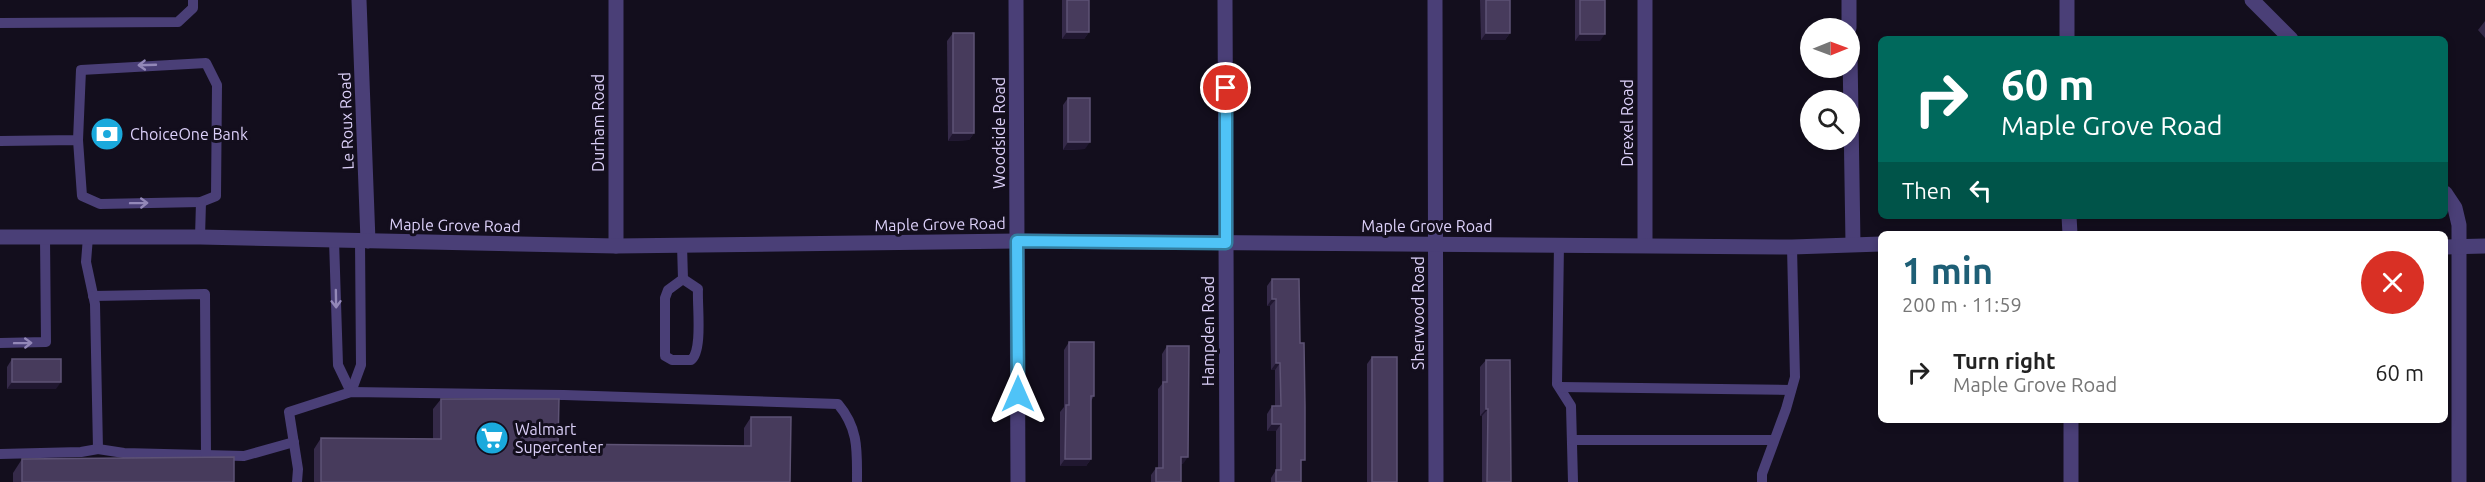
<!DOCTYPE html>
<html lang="en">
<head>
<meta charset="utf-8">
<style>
  body { margin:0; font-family:Ubuntu,sans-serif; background:#f6f6f6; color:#222; height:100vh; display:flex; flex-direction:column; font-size:22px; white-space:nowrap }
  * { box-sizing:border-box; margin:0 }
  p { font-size:20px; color:#767676 }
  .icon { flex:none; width:33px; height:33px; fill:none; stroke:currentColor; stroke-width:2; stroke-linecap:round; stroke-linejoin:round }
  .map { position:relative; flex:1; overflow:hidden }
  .panel { position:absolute; left:1878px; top:231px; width:570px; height:192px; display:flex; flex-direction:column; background:#fff; border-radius:9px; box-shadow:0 3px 9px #0003 }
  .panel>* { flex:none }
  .banner { position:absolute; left:1878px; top:36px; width:570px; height:183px; border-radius:9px; box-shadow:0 3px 9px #0003; background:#00695c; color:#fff; overflow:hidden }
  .needle { width:39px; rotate:89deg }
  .controls { position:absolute; left:1800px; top:18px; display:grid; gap:12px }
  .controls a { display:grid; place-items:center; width:60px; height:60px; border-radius:50%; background:#fff; box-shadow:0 3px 9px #0003; font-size:30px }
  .pin { position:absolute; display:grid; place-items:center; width:51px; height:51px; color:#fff; margin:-26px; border:3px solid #fff; border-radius:50%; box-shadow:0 2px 6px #0007 }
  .me { position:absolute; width:66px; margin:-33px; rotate:0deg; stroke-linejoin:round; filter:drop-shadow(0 0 4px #0008) }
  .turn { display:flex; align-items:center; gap:21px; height:126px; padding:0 24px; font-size:27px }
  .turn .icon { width:78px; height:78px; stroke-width:2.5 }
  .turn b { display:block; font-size:42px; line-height:51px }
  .then { display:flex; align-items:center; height:57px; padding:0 24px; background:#0003; gap:12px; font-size:22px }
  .round { display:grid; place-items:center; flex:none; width:63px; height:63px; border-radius:32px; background:#f6f6f6 }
  .headline { display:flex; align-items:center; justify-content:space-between; height:102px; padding:0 24px }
  h1 { font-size:36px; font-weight:700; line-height:45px; color:#1e5f76 }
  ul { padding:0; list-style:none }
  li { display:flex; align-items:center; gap:18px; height:78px; padding:0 24px }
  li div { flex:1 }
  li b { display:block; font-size:22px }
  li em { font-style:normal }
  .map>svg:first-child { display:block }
</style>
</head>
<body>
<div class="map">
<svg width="2485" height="482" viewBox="0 0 2485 482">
  <rect width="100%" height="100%" fill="#130e1d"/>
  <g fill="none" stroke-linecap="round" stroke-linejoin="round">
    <g stroke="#4a3f77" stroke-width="10">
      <path d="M0 23 178 22 193 8V0"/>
      <path d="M0 141 78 140 82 196 100 204 201 202 216 196 217 85 206 63 81 70 78 140"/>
      <path d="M88 237 86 262 95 304 98 449 124 453 244 456 294 442"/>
      <path d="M200 237 201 202"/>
      <path d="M334 240 338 365 351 392"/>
      <path d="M1559 244 1557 384 1571 406 1573 482"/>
      <path d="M682 245 683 279 668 290 665 298V356L672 360H691C703 351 697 305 698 289L683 279"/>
      <path d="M93 296 205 294 206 455"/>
      <path d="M0 343 46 342 45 237"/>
      <path d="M1560 387 1791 390"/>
      <path d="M351 392 361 365 360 241"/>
      <path d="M1572 440H1773"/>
      <path d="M0 454 81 452 98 449"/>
      <path d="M297 482 298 469 289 412 351 392 564 395 838 404C859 429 857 451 857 482"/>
      <path d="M1762 482V474L1786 409 1795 377 1792 247"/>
    </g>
    <g stroke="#4a3f77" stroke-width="15">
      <path d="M359 0 368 241"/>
      <path d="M616 0V246"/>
      <path d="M1016 0 1018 482"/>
      <path d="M1225 0 1227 482"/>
      <path d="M1435 0 1436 482"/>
      <path d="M1645 0V245"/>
      <path d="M1849 0V28"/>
      <path d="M2252 0 2291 39"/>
      <path d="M1850 53 1853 244"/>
      <path d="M2445 193 2455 208 2459 225V482"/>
      <path d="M0 237H200L616 246 1017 241 1792 247 1881 244"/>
      <path d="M2445 247 2485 246"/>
    </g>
    <g stroke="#4a3f77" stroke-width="15">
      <path d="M2067 0V39"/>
      <path d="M2069 216 2070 234"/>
      <path d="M2071 420V482"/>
    </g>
  </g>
  <g fill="#352a49">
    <path d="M1062 0H1089V32L1084 39H1062Z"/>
    <path d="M1480 0H1510V33L1505 40H1481Z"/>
    <path d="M1575 0H1605L1600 41H1575Z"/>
    <path d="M2485 21V38L2478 30Z"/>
    <path d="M953 33 974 133 969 140 948 141 947 41Z"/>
    <path d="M1068 98 1085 149 1063 150V105Z"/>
    <path d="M1272 279 1301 465V482H1271V478L1276 470V431H1267V414L1272 406H1275V370H1271L1270 306H1267V286Z"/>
    <path d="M1069 342 1094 396 1091 401V459L1086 466H1060V412L1064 407V350Z"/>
    <path d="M1167 346 1183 464H1181V482H1151V475L1156 468H1158V389L1162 384V354Z"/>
    <path d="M1372 357 1397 482H1367V364Z"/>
    <path d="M12 359 56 389H7V367Z"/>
    <path d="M1486 360 1511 482H1482V416H1480V367Z"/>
    <path d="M441 399 558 444 744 446V428L751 417 790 482H314V449L321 438 433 439V409Z"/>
    <path d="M22 459 234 482H13V473Z"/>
  </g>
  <g fill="#201730">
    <path d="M1067 32H1089L1084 39H1062Z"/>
    <path d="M1486 33H1510L1505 40H1481Z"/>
    <path d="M1580 34H1605L1600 41H1575Z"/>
    <path d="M953 133H974L969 140 948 141Z"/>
    <path d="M1068 142H1090L1085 149 1063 150Z"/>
    <path d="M1272 299H1276L1270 306H1267Z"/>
    <path d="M1276 363H1280L1275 370H1271Z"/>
    <path d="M12 382H61L56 389H7Z"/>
    <path d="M1486 409H1488L1482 416H1480Z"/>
    <path d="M1272 424H1281L1276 431H1267Z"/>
    <path d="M1181 457H1188L1183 464H1176Z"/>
    <path d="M1065 459H1091L1086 466H1060Z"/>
  </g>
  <g fill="#473b5c" stroke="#5e5375" stroke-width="1.5">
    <rect x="1067" y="0" width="22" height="32"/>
    <rect x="1486" y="0" width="24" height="33"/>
    <rect x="1580" y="0" width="25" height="34"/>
    <rect x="953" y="33" width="21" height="100"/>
    <rect x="1068" y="98" width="22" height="44"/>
    <path d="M1272 279H1299L1300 343H1304L1305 406V460H1301V482H1276V470H1281V424H1272V406H1281L1280 363H1276V299H1272Z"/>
    <path d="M1069 342H1094V396H1091V459H1065L1066 405H1069Z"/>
    <path d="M1167 346H1189L1188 457H1181V482H1156V468H1163V382H1167Z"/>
    <rect x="1372" y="357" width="25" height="125"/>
    <rect x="12" y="359" width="49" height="23"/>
    <path d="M1486 360H1510L1511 482H1487L1488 409H1486Z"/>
    <path d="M441 399H559L558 444 751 446V417H791L790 482H321V438L441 439Z"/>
    <path d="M234 457V482H22V459Z"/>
  </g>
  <defs><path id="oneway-shaft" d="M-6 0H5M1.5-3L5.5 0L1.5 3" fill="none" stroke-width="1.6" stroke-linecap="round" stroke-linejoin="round" transform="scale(1.5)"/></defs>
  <g stroke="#9388b8">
    <use href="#oneway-shaft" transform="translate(147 65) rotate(178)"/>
    <use href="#oneway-shaft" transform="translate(139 203) rotate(-1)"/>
    <use href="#oneway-shaft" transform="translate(336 299) rotate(89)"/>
    <use href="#oneway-shaft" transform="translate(23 343) rotate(-1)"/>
  </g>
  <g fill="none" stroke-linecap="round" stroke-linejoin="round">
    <g stroke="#337fa1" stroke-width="15">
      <path id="route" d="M1018 394 1017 241 1226 243V88"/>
    </g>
    <use href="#route" stroke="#4fc3f7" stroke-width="10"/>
  </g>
  <defs>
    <g id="bank-disc" transform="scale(1.725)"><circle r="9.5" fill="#1aa9dc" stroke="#130e1d"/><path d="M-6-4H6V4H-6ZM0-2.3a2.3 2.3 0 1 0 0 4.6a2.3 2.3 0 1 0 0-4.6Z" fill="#fff"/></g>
    <g id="supermarket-disc" transform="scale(1.725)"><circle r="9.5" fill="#1aa9dc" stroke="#130e1d"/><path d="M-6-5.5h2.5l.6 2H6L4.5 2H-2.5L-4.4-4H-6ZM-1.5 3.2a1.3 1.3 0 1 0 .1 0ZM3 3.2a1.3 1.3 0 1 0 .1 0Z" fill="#fff"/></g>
  </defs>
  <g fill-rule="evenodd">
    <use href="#bank-disc" x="107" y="134"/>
    <use href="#supermarket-disc" x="492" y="438"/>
  </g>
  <g text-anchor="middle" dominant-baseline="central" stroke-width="6" stroke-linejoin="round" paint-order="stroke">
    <g font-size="16" fill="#dcd0f9" stroke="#130e1d">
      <text transform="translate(346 121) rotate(-92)">Le Roux Road</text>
      <text transform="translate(598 123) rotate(-90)">Durham Road</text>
      <text transform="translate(1627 123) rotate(-90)">Drexel Road</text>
      <text transform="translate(999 133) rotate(-90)">Woodside Road</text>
      <text transform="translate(940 224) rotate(-1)">Maple Grove Road</text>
      <text transform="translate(455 225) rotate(1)">Maple Grove Road</text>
      <text x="1427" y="226">Maple Grove Road</text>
      <text transform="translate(1418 313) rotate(-90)">Sherwood Road</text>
      <text transform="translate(1208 331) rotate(-90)">Hampden Road</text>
    </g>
    <g font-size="16" fill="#dcd0f9" stroke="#130e1d" text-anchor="start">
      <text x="130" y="134">ChoiceOne Bank</text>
      <text x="515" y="429">Walmart<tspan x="515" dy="18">Supercenter</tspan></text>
    </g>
  </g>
</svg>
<div class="controls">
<a><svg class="needle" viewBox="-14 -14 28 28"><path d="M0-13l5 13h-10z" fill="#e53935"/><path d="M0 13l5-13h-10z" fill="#767676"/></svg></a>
<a><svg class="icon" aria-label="search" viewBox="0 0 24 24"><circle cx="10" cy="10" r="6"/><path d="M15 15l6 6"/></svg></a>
</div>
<div class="pin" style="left:1226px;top:88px;background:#d93025"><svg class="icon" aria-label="arrive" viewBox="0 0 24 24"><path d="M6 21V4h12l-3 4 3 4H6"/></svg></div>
<svg class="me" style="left:1018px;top:394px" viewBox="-20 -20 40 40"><path d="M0-17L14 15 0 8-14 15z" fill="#4fc3f7" stroke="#fff" stroke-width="4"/></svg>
<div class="banner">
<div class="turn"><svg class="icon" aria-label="right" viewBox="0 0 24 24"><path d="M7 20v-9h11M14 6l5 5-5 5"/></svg><div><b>60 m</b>Maple Grove Road</div></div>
<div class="then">Then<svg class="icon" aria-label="left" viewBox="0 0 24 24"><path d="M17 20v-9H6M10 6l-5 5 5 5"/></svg></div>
</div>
<section class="panel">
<div class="headline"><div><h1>1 min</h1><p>200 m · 11:59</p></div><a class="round" style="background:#d93025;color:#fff"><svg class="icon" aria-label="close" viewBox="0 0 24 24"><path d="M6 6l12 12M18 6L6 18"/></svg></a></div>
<ul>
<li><svg class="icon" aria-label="right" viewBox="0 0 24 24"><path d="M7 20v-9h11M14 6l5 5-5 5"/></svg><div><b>Turn right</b><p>Maple Grove Road</p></div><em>60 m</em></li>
</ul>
</section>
</div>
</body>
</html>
